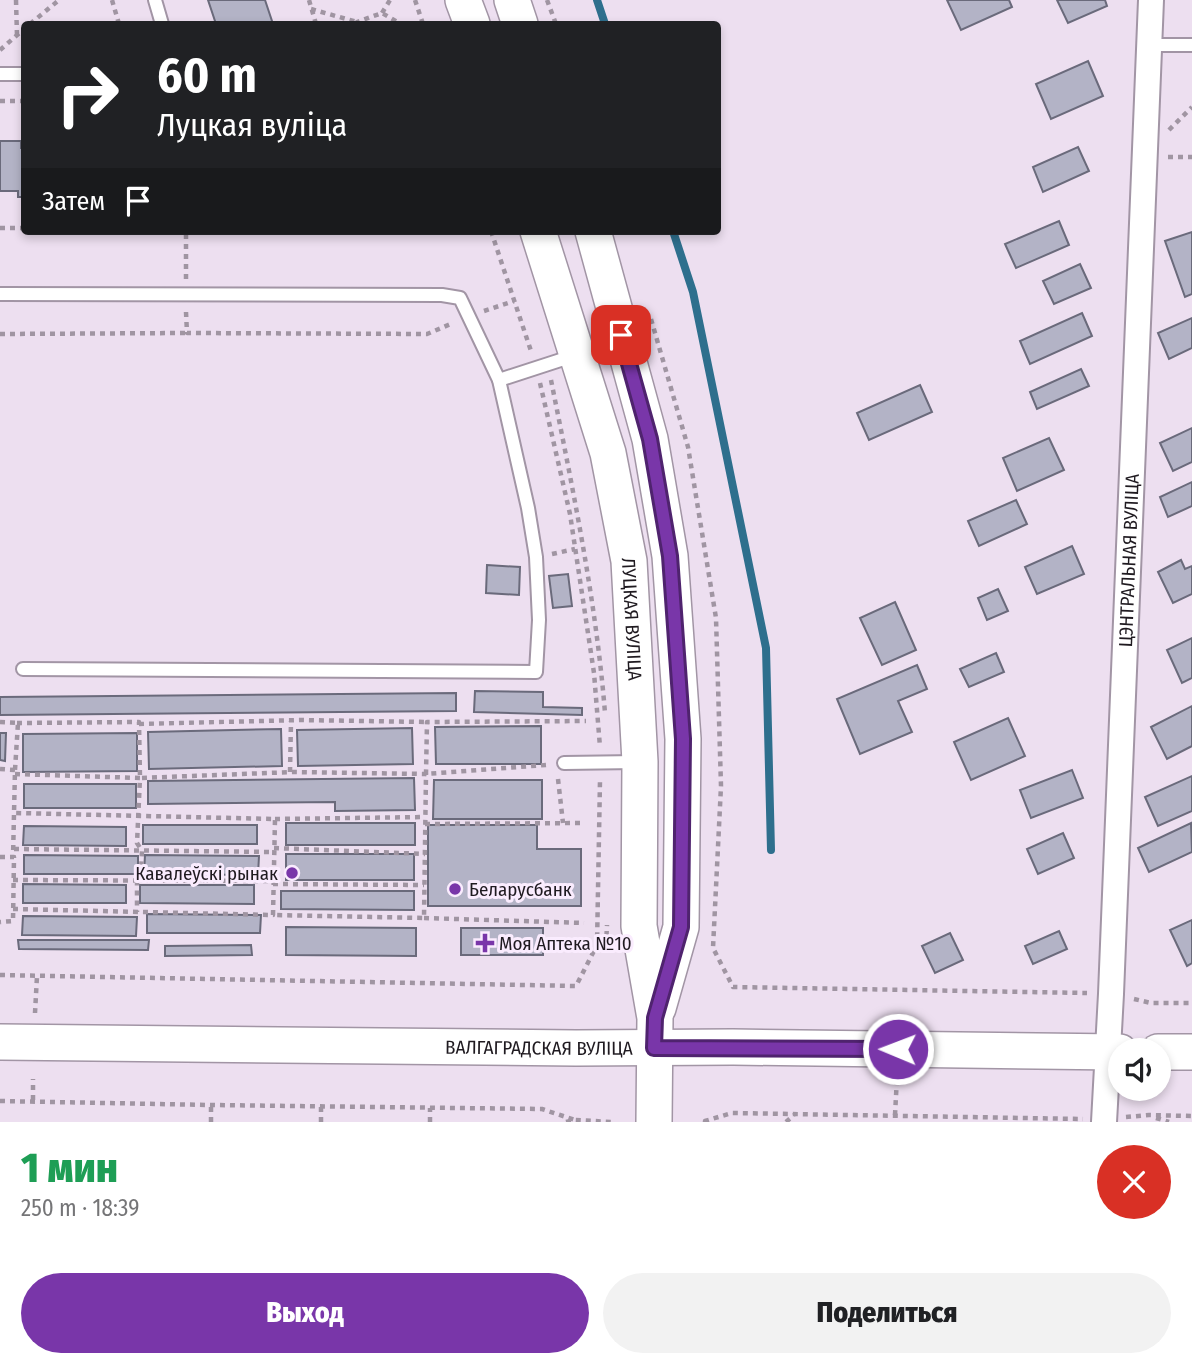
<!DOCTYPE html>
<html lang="ru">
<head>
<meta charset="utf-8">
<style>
  body { margin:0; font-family:"Fira Sans Condensed",sans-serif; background:#f2f2f2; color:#202124; height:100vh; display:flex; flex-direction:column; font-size:26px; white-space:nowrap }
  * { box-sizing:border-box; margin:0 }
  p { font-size:23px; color:#757577 }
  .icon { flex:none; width:38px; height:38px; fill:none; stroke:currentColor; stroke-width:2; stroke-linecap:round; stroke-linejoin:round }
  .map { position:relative; height:1122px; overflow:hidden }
  .details { display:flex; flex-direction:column; background:#fff; flex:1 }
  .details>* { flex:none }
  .hud { position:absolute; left:21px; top:21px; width:700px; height:214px; border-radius:7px; box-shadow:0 4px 10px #0003; background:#202124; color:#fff; overflow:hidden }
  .controls { position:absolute; left:1108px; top:1038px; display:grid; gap:14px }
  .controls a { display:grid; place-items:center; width:63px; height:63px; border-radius:50%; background:#fff; box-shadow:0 4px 10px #0003; font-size:35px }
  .pin { position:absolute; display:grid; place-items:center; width:60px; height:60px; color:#fff; margin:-30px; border-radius:14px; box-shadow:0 4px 10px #0006 }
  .me { position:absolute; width:77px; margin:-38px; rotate:271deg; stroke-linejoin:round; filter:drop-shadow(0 0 5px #0008) }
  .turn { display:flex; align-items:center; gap:24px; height:147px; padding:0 21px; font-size:32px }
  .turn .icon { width:91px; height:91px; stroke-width:2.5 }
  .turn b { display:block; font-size:49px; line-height:60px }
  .then { display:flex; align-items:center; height:66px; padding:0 21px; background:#0003; gap:14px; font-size:26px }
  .round { display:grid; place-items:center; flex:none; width:74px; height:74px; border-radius:37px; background:#f2f2f2 }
  .summary { display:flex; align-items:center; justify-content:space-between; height:119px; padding:0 21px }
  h1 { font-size:42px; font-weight:800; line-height:52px; color:#1e9e55 }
  .primary-button { display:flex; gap:14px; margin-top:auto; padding:14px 21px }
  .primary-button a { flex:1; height:80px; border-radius:42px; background:#7936a9; color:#fff; font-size:28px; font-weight:800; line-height:80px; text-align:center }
  .primary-button a+a { background:#f2f2f2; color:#202124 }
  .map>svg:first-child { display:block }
</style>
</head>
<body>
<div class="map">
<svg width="1192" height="1122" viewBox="0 0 1192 1122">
  <rect width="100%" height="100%" fill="#eddff0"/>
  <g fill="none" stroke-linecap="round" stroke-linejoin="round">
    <g stroke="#2e6f8d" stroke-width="8">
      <path d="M597 0 605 24"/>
      <path d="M673 231 693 292 766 648 771 850"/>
    </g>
  </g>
  <g fill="#b3b3c6" stroke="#6a6a7b" stroke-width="2">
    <path d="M208 0H265L273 24H216Z"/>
    <path d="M947 0H1009L1012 7 961 30Z"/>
    <path d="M1057 0H1105L1107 6 1068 23Z"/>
    <path d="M1088 61 1103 96 1051 119 1036 84Z"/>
    <path d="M0 141H21V148H24V197H18V191H0Z"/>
    <path d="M1078 147 1089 171 1043 192 1033 167Z"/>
    <path d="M1059 221 1069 245 1016 268 1005 244Z"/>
    <path d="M1192 232V294L1185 297 1165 241Z"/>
    <path d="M1080 264 1091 288 1054 304 1043 281Z"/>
    <path d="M1082 313 1092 336 1030 364 1020 341Z"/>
    <path d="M1192 318V348L1169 359 1158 333Z"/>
    <path d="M1081 369 1089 386 1037 409 1030 392Z"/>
    <path d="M920 385 932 412 869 440 857 413Z"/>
    <path d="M1192 428V462L1173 471 1160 443Z"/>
    <path d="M1049 438 1064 470 1017 491 1003 458Z"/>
    <path d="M1192 482V506L1168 517 1160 497Z"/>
    <path d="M1016 500 1027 524 979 546 968 521Z"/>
    <path d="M1072 546 1084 574 1037 594 1025 567Z"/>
    <path d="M1181 560 1185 569 1192 566V594L1173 603 1158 572Z"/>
    <path d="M487 565 520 567 519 595 486 593Z"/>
    <path d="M568 574 572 606 553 608 549 576Z"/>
    <path d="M998 589 1008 611 987 620 978 598Z"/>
    <path d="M895 602 916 650 882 665 860 618Z"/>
    <path d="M1192 638V678L1182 683 1167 650Z"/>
    <path d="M996 653 1004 672 969 687 960 669Z"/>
    <path d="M917 665 927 689 898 701 912 732 860 754 837 699Z"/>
    <path d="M475 691 543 692V707L582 708V715L474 712Z"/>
    <path d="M456 693V711L0 715V697Z"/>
    <path d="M1192 706V746L1167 759 1151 727Z"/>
    <path d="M1008 718 1025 756 971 780 954 742Z"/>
    <path d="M541 726V764H436L435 727Z"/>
    <path d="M412 728 413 764 298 766 297 730Z"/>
    <path d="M281 729 282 766 149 769 148 732Z"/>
    <path d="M0 733H6L5 761 0 760Z"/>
    <path d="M137 733V771L23 772V734Z"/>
    <path d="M1072 770 1083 798 1031 818 1020 790Z"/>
    <path d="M1192 776V811L1158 826 1145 797Z"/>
    <path d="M414 778 415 810 335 811V802L148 804V781Z"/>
    <path d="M434 780H542V819H433Z"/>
    <rect x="24" y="784" width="112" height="24"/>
    <rect x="286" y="823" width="129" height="22"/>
    <path d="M1191 823 1192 852 1149 872 1138 848Z"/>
    <rect x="143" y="825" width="114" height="19"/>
    <path d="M428 825H537V849H581V906H428Z"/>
    <path d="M24 826 126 827V846L23 845Z"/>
    <path d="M1063 833 1074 858 1038 874 1027 849Z"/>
    <rect x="286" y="854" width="128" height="26"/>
    <path d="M24 855 138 856V874H24Z"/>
    <path d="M145 855 259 856 258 875 144 874Z"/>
    <path d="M23 884 126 885V903H23Z"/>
    <path d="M140 885H254V904L140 903Z"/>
    <path d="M281 891H414V910L281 909Z"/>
    <path d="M147 914 261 915 260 933H147Z"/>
    <path d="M23 916 137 917 136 936 22 935Z"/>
    <path d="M1192 920V963L1187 966 1170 930Z"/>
    <path d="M286 927 416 928V956L286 955Z"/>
    <rect x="461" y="928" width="82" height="27"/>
    <path d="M1059 931 1067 949 1033 964 1025 946Z"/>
    <path d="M950 933 963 960 935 973 922 946Z"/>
    <path d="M18 940H149L148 950 19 949Z"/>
    <path d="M251 945 252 955 165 956V946Z"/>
  </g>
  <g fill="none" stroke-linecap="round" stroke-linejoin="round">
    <g stroke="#a295a5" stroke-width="16">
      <g id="lane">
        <path d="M155 0 162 24"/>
        <path d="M1149 45H1192"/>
        <path d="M0 74H24"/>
        <path d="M0 294 442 295 460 298 499 380 528 508 536 557 539 620 536 672 23 669"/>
        <path d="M499 380 576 355"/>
        <path d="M564 763 637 762"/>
      </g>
    </g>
    <g stroke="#a295a5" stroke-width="28">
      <g id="street">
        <path id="s1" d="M1104 1122 1111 994 1151 0"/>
      </g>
    </g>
    <g stroke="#a295a5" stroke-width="38">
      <g id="secondary">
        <path d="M463 0 472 24"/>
        <path d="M512 0 520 24"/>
        <path id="s2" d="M538 231 608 453 629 561 640 762 639 926 655 1018 654 1122"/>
        <path d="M593 231 650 439 670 556 683 739 681 927 658 1008"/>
        <path id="s3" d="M0 1042 576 1048 733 1047 1120 1052"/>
        <path d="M1158 1052H1192"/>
      </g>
    </g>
    <g stroke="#a095a2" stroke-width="4.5" stroke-dasharray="5 5" stroke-linecap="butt">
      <path d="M16 0 17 36"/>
      <path d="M112 0 119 24"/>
      <path d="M309 0 316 24"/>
      <path d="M415 0 423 24"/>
      <path d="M547 0 556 24"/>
      <path d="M311 9 357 22"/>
      <path d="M382 13 390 0"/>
      <path d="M30 24 59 0"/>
      <path d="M356 24 357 22 382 13 401 24"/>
      <path d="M0 50 24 29"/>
      <path d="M0 101H24"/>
      <path d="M1169 130 1192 107"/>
      <path d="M1168 157H1192"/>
      <path d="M0 228H24"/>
      <path d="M491 231 531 351"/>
      <path d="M186 279V231"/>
      <path d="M484 311 514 301"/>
      <path d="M186 312 187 333 427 334 453 323"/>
      <path d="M651 319 688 447 716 618 721 786 713 948 733 987 1087 993"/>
      <path d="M0 334 187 333"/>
      <path d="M551 380C573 490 596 601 605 713"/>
      <path d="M540 383 570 514 594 673 600 747"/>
      <path d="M552 554 575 549"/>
      <path d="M0 722 18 723 15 770"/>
      <path d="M17 723 139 722 140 778 293 772 426 774 424 918 273 915"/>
      <path d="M139 724 299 720 427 722"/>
      <path d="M546 765 426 774 427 722 586 721"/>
      <path d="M0 769 15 770 13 858"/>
      <path d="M290 772 291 721"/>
      <path d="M15 774 140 778 137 843 142 851 141 872 137 881V912"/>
      <path d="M558 779 563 823"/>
      <path d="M275 819 425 817"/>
      <path d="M425 824 585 823"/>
      <path d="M274 848 425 854"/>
      <path d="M14 849 274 852"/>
      <path d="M0 857H14L13 921 0 922"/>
      <path d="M13 880 273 881"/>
      <path d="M273 884 424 885"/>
      <path d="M13 909 273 915 275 819 15 813"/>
      <path d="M424 918 584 923"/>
      <path d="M606 946 607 925"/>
      <path d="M0 975 576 986 597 945 600 780"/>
      <path d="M1134 999 1151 1003H1192"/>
      <path d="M35 1013 37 976"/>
      <path d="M33 1100V1079"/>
      <path d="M0 1101 211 1105 542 1109 575 1120"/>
      <path d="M895 1115 897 1077"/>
      <path d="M1126 1117 1149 1115 1192 1116"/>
      <path d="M1156 1118 1169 1122"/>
      <path d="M211 1122V1105"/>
      <path d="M321 1122V1106"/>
      <path d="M430 1122V1108"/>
      <path d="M566 1122 575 1120 612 1122"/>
      <path d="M705 1122V1121L732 1113 1083 1119"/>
      <path d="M786 1122 794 1115"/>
    </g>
    <use href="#lane" stroke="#fff" stroke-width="12"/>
    <use href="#street" stroke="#fff" stroke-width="24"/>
    <use href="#secondary" stroke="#fff" stroke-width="35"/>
  </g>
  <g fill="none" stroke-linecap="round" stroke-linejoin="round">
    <g stroke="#4f236e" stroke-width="18">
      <path id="route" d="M621 335 650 439 670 556 683 739 681 927 655 1018 654 1048 898 1049"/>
    </g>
    <use href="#route" stroke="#7936a9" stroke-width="12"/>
  </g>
  <g fill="#7936a9" stroke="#faecfe" stroke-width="2.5">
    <circle cx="292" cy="873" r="7"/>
    <circle cx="455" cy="889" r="7"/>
    <path d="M481.5 932.5h7v7h7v7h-7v7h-7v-7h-7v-7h7z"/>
  </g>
  <g text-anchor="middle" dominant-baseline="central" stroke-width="6" stroke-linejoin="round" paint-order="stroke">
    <g font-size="19" fill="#1f1a20" stroke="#faecfe">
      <text stroke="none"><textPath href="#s1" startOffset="562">ЦЭНТРАЛЬНАЯ ВУЛІЦА</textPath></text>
      <text stroke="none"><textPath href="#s2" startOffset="401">ЛУЦКАЯ ВУЛІЦА</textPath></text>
      <text stroke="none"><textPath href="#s3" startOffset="539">ВАЛГАГРАДСКАЯ ВУЛІЦА</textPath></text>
    </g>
    <g font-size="19" fill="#1f1a20" stroke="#faecfe" text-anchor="start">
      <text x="278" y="873" text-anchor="end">Кавалеўскі рынак</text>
      <text x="469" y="889">Беларусбанк</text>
      <text x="499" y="943">Моя Аптека №10</text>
    </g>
  </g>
</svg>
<div class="controls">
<a><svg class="icon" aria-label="sound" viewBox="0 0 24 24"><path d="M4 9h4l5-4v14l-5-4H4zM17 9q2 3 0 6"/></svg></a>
</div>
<div class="pin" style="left:621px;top:335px;background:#d93025"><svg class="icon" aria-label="arrive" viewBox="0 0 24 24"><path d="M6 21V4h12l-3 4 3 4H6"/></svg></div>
<svg class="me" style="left:898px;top:1049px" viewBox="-20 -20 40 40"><circle r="17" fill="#7936a9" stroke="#fff" stroke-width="3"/><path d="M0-11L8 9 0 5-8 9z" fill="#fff"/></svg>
<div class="hud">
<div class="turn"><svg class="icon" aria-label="right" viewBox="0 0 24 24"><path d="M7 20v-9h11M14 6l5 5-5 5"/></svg><div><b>60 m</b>Луцкая вуліца</div></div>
<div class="then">Затем<svg class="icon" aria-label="arrive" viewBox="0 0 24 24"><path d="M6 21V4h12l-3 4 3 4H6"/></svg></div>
</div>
</div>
<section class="details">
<div class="summary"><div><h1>1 мин</h1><p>250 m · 18:39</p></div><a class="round" style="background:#d93025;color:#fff"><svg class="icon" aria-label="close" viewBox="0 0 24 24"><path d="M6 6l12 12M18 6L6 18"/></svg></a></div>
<div class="primary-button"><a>Выход</a><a>Поделиться</a></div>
</section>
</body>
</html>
